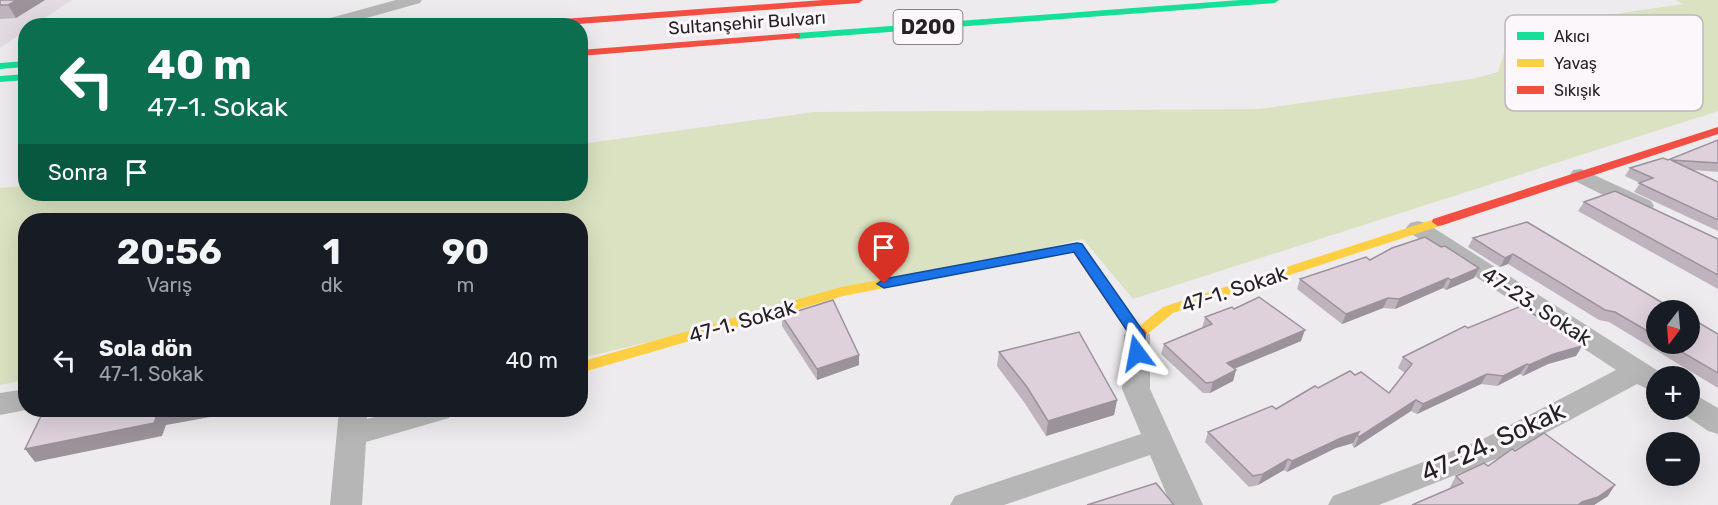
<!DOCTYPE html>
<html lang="tr">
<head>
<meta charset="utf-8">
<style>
  body { margin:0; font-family:Rubik,sans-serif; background:#20242c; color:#f1f3f6; height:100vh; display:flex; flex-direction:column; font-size:22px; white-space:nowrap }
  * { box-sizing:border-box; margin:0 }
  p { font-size:20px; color:#9ea1a6 }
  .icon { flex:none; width:33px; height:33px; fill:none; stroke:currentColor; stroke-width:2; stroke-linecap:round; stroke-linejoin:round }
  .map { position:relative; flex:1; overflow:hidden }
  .drawer { position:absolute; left:18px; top:213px; width:570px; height:204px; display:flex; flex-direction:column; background:#171b24; border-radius:24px; box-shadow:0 6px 24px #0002 }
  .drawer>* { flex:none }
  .hud { position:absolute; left:18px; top:18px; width:570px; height:183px; border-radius:24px; box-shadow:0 6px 24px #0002; background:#0b6e4f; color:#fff; overflow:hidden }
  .needle { width:39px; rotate:196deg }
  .buttons { position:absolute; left:1646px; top:300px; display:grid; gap:12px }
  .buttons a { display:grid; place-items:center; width:54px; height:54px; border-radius:50%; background:#171b24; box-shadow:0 6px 24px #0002; font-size:30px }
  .pin { position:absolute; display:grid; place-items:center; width:51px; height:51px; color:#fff; margin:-62px -26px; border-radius:50% 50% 50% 0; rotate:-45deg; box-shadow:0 0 6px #0007 }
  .pin .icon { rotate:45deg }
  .me { position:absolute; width:66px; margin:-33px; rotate:347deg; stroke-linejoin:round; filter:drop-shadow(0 0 4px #0008) }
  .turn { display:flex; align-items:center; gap:21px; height:126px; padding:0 30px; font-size:27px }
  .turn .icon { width:78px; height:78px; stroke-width:2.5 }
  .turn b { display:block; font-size:42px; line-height:51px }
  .then { display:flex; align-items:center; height:57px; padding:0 30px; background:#0003; gap:12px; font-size:22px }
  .eta { display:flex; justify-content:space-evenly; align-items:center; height:102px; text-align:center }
  .eta b { font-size:36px; font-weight:700; line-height:42px }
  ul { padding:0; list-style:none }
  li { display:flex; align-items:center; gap:18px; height:90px; padding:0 30px }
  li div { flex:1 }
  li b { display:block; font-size:22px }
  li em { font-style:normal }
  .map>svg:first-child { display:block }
</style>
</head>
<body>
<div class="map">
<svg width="1718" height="505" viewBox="0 0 1718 505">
  <rect width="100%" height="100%" fill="#edebed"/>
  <path fill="#e2dbe1" d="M0 0H72L34 25 26 26 25 31 0 48Z"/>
  <path fill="#dae2c2" d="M1675 0H1718V111L1133 299 1083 239 581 358 580 220H26L25 380 0 385V188L25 186 26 194H580L581 144 814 112 1259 109 1472 79 1498 72 1509 38 1541 25 1683 4Z"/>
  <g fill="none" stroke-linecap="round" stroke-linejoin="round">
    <g fill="#b7b6b6" fill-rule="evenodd">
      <path d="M396 0H422L420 3 338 26H310L312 23Z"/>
      <path d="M1581 169 1651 201 1654 206 1651 211 1643 213 1635 211 1573 180 1570 175 1573 170Z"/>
      <path d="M1418 221 1426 223 1666 376H1656V393L1637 384 1501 457 1379 505H1328L1333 496 1479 441 1616 370 1410 233 1406 228 1410 223Z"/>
      <path d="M1137 326 1146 329 1150 335V389L1203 505H1171L1150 455 1004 505H950L955 496 1141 434 1122 389 1124 335 1128 329Z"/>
      <path d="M26 389V410L0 415V393Z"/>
      <path d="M1689 393 1699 397 1718 408V434L1708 431 1679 411 1678 410H1689Z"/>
      <path d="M339 410H367V419L402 410H454L449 418 366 442 362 505H330Z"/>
    </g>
    <g fill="#16e098" fill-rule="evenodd">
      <path d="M1240 0H1279L1275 3 797 39 792 36 797 33Z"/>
      <path d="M26 61V67L0 69V63Z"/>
      <path d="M26 74V80L0 82V76Z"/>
    </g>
    <g fill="#ffcf43" fill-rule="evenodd">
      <path d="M1438 218 1444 222 1443 225 1173 313 1144 337H1134L1131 333 1163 307Z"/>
      <path d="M993 259 998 260 1000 263 998 266 843 296 580 373V362L841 287Z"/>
    </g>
    <g fill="#f24e42" fill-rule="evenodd">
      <path d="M823 0H863L859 3 552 26H504L508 23Z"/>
      <path d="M797 33 800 34V38L580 56V50Z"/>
      <path d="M1718 127V134L1443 225 1438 226 1432 222 1433 219Z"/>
      <path d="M1077 243 1082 244 1140 328 1144 329 1147 333 1142 339H1132L1073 252 993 267 986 263 993 259Z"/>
    </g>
  </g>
  <g fill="#bfb4bd">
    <path d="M0 0H45L16 18 0 19Z"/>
    <path d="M1718 140V172L1693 170 1718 182V231L1634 192 1640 183 1625 176 1630 168 1668 160Z"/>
    <path d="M1584 202 1718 239V289L1578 211Z"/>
    <path d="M1473 238 1656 310V344H1689L1718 334V388L1609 322 1599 320 1508 264 1500 267 1468 247Z"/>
    <path d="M1441 247 1479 268 1474 278 1446 290 1443 288 1395 309 1383 308 1342 324 1297 289 1300 279 1370 260Z"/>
    <path d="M1234 309 1301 341 1234 369 1236 370 1233 381 1210 393H1203L1161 354 1164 344 1202 328 1205 317Z"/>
    <path d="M782 316 859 365 817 380 782 326Z"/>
    <path d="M1468 328 1582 346 1576 356 1548 364 1523 376 1520 374 1497 386 1481 384 1417 414 1411 411 1354 448 1352 445 1353 443 1336 448 1287 472 1284 470 1258 485 1249 487 1205 442 1208 432 1276 409 1318 388 1355 375 1389 393 1405 373 1398 368 1403 357Z"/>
    <path d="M999 352 1117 400 1114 415 1046 436 1024 402 997 366Z"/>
    <path d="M1515 451 1608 496 1594 505H1412L1451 488 1450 487 1456 476 1488 466Z"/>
  </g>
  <g fill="#9b929a">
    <path d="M17 0H45L16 18 8 5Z"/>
    <path d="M1513 254 1508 264 1500 267 1505 258Z"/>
    <path d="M1479 268 1474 278 1446 290 1451 280Z"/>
    <path d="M1448 278 1443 288 1395 309 1399 299Z"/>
    <path d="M1388 298 1383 308 1342 324 1346 314Z"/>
    <path d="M1305 330 1301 341 1224 373 1227 363Z"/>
    <path d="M1582 346 1576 356 1548 364 1523 376 1529 365 1554 354Z"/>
    <path d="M859 355V365L817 380V369Z"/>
    <path d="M1527 364 1520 374 1497 386 1503 376Z"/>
    <path d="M1236 370 1233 381 1210 393 1213 382Z"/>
    <path d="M1487 374 1481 384 1417 414 1423 404Z"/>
    <path d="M1117 400 1114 415 1046 436 1048 421Z"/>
    <path d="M1416 400 1411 411 1354 448 1359 437Z"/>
    <path d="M173 410H249L166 425 162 436 35 462 25 449 158 412Z"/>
    <path d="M1359 432 1353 443 1336 448 1287 472 1292 461 1341 438Z"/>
    <path d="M1288 459 1284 470 1258 485 1263 474Z"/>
    <path d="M1615 485 1608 496 1594 505H1578L1582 502Z"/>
  </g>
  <g fill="#ded1dc" stroke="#9b929a" stroke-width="1.5">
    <path d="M0 0H17L8 5H0Z"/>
    <path d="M1718 140V163L1671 160 1718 182V220L1639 183 1653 178 1630 168 1663 158 1668 160Z"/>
    <path d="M1615 191 1718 239V275L1584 202Z"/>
    <path d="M1527 222 1666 305 1677 310H1656V336L1615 312 1605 310 1513 254 1505 258 1473 238Z"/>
    <path d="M1425 237 1441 247 1445 246 1479 268 1451 280 1448 278 1399 299 1388 298 1346 314 1300 279 1366 257 1370 260 1392 248Z"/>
    <path d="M1259 297 1305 330 1227 363 1236 370 1213 382 1206 383 1164 344 1212 324 1205 317 1232 307 1234 309Z"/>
    <path d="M833 300 859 355 817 369 782 316Z"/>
    <path d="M1521 306 1582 346 1554 354 1529 365 1527 364 1503 376 1487 374 1423 404 1416 400 1359 437 1357 435 1359 432 1341 438 1292 461 1288 459 1263 474 1253 476 1208 432 1272 406 1276 409 1315 386 1318 388 1350 371 1355 375 1361 372 1389 393 1412 364 1403 357 1465 326 1468 328Z"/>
    <path d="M1689 317 1718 334V373L1668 344H1689Z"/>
    <path d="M1079 332 1117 400 1048 421 1027 387 999 352Z"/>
    <path d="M44 410H173L158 412 154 423 25 449Z"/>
    <path d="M1544 433 1615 485 1598 497 1582 502 1578 505H1412L1463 483 1456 476 1484 463 1488 466 1512 449 1515 451Z"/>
    <path d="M1156 483 1174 505H1087Z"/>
  </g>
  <path fill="#1a73e8" stroke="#114b97" stroke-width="1.5" d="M1077 243 1082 244 1145 334 1144 353 1142 356H1131L1129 353 1130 335 1074 252 884 288 877 284 884 279Z"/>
  <g text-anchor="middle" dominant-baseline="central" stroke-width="6" stroke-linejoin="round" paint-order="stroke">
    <g font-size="18" fill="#242224" stroke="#fcf7fb">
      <text transform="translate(747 23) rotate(-4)">Sultanşehir Bulvarı</text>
    </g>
    <rect fill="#fcf7fb" stroke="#656264" stroke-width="1.5" x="893.5" y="10" width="69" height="34" rx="4.5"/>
    <g font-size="20" font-weight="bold" fill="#242224">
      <text x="928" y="27">D200</text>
    </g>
    <g font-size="21" fill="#242224" stroke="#fcf7fb">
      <text transform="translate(1234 289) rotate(-18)">47-1. Sokak</text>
      <text transform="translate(1537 306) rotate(33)">47-23. Sokak</text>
      <text transform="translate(742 321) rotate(-16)">47-1. Sokak</text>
    </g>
    <g font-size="26" fill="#242224" stroke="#fcf7fb">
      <text transform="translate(1493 442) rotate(-25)">47-24. Sokak</text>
    </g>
  </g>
  <rect x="1505" y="15" width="198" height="96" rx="9" fill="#fcf7fb" stroke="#bbb7ba" stroke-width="1.5"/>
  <rect x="1517" y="32" width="27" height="8" fill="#16e098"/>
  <rect x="1517" y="59" width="27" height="8" fill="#ffcf43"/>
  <rect x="1517" y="86" width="27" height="8" fill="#f24e42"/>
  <g font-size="16" fill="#242224">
    <text x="1554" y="42">Akıcı</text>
    <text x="1554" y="69">Yavaş</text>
    <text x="1554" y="96">Sıkışık</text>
  </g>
</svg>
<div class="buttons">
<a><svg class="needle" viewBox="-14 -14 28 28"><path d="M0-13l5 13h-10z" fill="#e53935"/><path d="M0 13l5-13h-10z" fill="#9ea1a6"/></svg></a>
<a>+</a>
<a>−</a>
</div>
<div class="pin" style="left:884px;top:284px;background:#d93025"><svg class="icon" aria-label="arrive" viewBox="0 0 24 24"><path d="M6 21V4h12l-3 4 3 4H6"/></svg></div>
<svg class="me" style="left:1137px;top:353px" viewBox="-20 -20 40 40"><path d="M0-17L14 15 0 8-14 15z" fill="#1a73e8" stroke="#fff" stroke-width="4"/></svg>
<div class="hud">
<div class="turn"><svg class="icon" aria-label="left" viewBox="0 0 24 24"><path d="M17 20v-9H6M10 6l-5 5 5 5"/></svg><div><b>40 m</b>47-1. Sokak</div></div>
<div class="then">Sonra<svg class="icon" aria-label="arrive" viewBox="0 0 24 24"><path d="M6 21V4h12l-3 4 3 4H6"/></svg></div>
</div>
<section class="drawer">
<div class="eta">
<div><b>20:56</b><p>Varış</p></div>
<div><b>1</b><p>dk</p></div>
<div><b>90</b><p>m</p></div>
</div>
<ul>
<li><svg class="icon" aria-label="left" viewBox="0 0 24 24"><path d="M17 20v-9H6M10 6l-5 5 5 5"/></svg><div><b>Sola dön</b><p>47-1. Sokak</p></div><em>40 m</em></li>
</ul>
</section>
</div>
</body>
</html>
